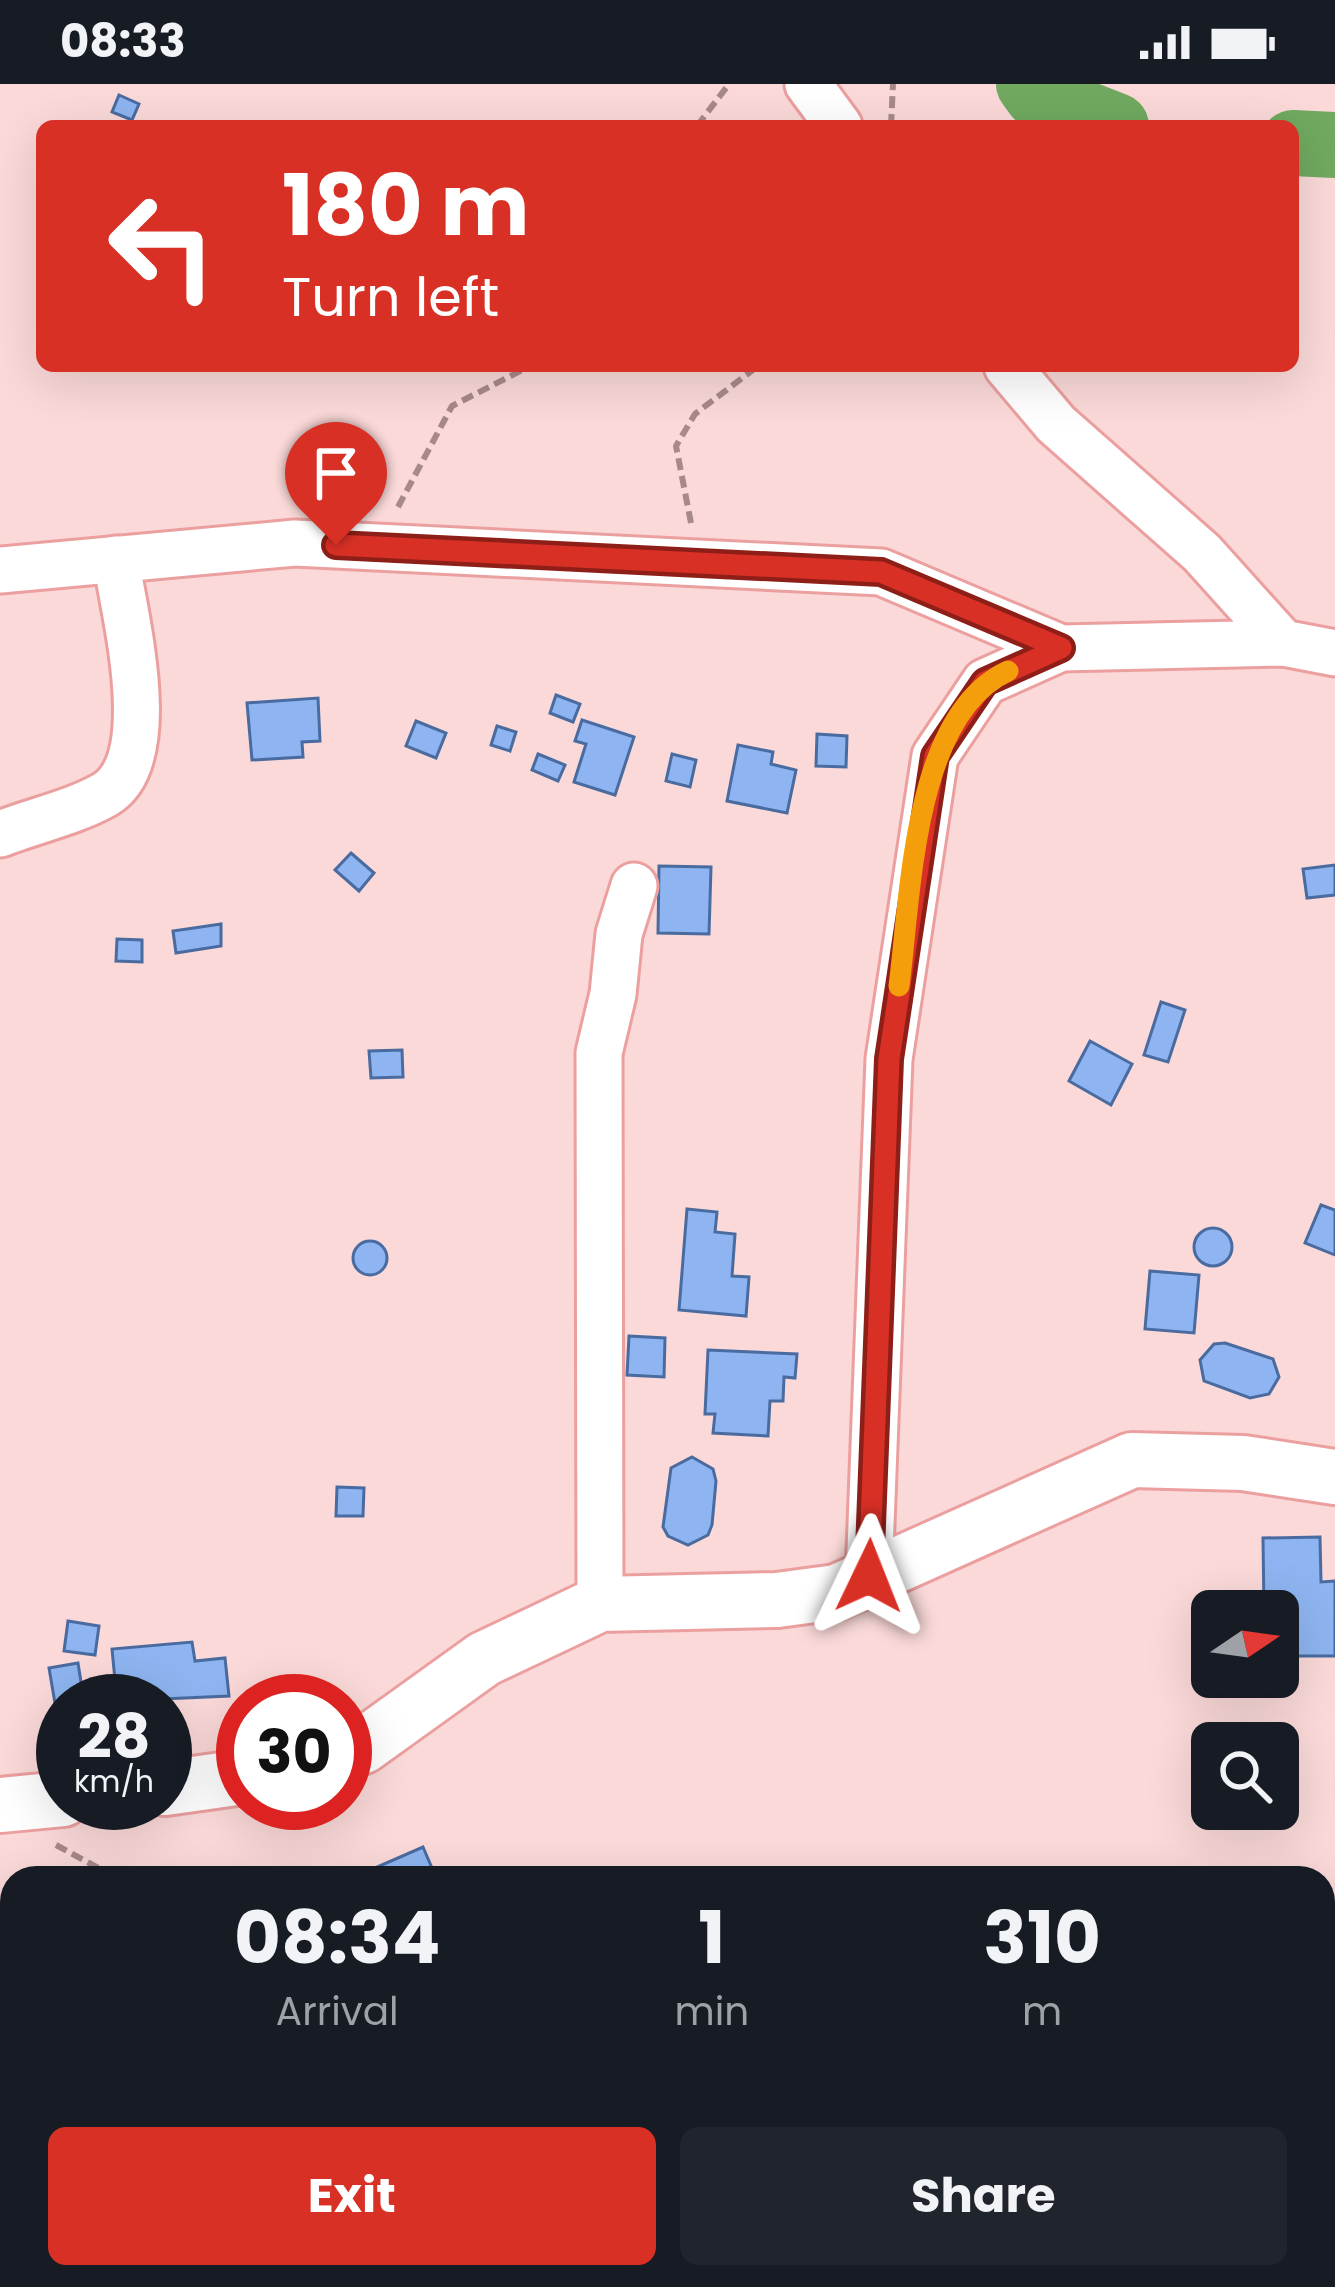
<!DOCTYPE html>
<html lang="en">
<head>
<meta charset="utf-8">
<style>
  body { margin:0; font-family:Poppins,sans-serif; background:#20242c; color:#f1f3f6; height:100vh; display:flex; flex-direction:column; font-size:45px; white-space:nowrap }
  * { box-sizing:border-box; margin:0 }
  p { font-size:39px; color:#9ea1a6 }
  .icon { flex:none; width:66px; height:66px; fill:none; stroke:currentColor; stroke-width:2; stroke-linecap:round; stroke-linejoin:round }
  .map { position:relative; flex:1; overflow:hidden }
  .details { position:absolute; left:0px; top:1782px; width:1335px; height:423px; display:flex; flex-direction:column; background:#171b24; border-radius:36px 36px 0 0; box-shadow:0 12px 48px #0002 }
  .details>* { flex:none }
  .top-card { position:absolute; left:36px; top:36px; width:1263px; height:252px; border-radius:18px; box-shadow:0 12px 48px #0002; background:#d93025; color:#fff; overflow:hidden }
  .needle { width:78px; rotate:77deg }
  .controls { position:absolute; left:1191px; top:1506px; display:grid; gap:24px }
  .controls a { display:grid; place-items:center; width:108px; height:108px; border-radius:18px; background:#171b24; box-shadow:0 12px 48px #0002; font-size:60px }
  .speed { position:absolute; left:36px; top:1590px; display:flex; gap:24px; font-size:60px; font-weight:700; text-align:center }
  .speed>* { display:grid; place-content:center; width:156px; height:156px; border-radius:50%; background:#171b24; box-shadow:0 12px 48px #0002; line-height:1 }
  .speed small { font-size:30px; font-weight:400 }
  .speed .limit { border:18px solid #d22; background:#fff; color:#111 }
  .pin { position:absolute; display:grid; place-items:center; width:102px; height:102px; color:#fff; margin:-123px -51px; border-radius:50% 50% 50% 0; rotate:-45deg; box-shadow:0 0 12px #0007 }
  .pin .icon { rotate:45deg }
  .me { position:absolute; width:132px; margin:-66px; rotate:2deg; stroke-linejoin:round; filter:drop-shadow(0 0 9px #0008) }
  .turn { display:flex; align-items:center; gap:42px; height:252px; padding:0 48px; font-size:54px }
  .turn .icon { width:156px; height:156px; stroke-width:2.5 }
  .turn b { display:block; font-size:84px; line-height:102px }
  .eta { display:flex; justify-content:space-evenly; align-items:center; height:204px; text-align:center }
  .eta b { font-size:72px; font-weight:700; line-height:84px }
  .action { display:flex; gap:24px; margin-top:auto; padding:24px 48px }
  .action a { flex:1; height:138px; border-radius:18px; background:#d93025; color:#fff; font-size:48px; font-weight:700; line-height:138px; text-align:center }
  .action a+a { background:#20242c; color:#f1f3f6 }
  .status { display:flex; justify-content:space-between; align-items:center; height:84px; padding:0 60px; background:#171b24; direction:ltr }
  .status svg { height:33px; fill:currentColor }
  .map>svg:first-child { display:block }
</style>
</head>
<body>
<div class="status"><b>08:33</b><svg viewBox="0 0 49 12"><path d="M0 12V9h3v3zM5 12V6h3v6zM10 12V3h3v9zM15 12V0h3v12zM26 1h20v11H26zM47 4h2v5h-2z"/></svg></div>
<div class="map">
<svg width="1335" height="2203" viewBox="0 0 1335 2203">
  <rect width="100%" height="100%" fill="#fad9d8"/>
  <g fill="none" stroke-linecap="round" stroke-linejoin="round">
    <g stroke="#70a95f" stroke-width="66">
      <path d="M1029 0 1037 11 1116 42"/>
      <path d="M1293 59 1335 61"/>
    </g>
  </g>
  <g fill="#8eb5f1" stroke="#496ba0" stroke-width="3">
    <path d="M119 11 139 20 132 36 112 28Z"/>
    <path d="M556 611 580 620 573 638 550 629Z"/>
    <path d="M318 614 320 657 302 658 303 673 252 676 247 619Z"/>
    <path d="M582 636 634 653 615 711 574 698 586 660 575 657Z"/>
    <path d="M416 637 446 649 436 674 406 662Z"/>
    <path d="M497 642 516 648 510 667 491 661Z"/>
    <path d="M817 650 847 652 846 683 816 682Z"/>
    <path d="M738 661 773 668 771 680 796 686 787 729 727 717Z"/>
    <path d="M538 670 565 681 558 697 532 686Z"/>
    <path d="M672 670 696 676 690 703 666 697Z"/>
    <path d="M351 769 374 789 359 807 335 786Z"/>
    <path d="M1335 781V811L1307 814 1303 785Z"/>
    <path d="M659 782 711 783 709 850 658 849Z"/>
    <path d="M221 840V862L176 869 173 847Z"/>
    <path d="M117 855 142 856V878L116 877Z"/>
    <path d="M1161 918 1185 926 1168 978 1144 971Z"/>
    <path d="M1090 957 1132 980 1111 1021 1069 997Z"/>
    <path d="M402 966 403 993 371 994 369 967Z"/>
    <path d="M1321 1121 1335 1126V1171L1305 1159Z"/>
    <path d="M687 1125 717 1128 715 1148 735 1150 732 1192 749 1193 746 1232 679 1226Z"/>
    <circle cx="1213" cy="1163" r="19"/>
    <circle cx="370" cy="1174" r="17"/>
    <path d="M1150 1187 1199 1191 1194 1249 1145 1245Z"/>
    <path d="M629 1252 665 1254 664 1293 627 1291Z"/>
    <path d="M1225 1259 1273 1275 1279 1293 1269 1310 1250 1314 1204 1297 1200 1276 1214 1260Z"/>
    <path d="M708 1266 797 1270 795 1294 784 1293 783 1317H770L768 1352 713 1349 715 1330H705Z"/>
    <path d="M692 1373 713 1385 716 1397 712 1441 708 1451 688 1461 668 1452 663 1443 671 1384Z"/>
    <path d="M337 1403 364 1404 363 1432H336Z"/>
    <path d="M1320 1453 1321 1498 1335 1497V1572H1293L1292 1533 1264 1527 1263 1454Z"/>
    <path d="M68 1537 99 1542 95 1571 64 1567Z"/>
    <path d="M192 1558 195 1577 225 1574 229 1612 117 1617 112 1565Z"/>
    <path d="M78 1579 84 1617H63V1666L49 1584Z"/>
    <path d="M423 1763 435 1791 363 1794 361 1790Z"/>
  </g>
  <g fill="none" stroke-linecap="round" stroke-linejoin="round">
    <g stroke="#ec9f9f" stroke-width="51">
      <g id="minor">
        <path d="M808 0 839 42"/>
        <path d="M1007 282 1056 340 1202 469 1283 559"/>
        <path d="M0 486 295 459 881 488 1061 564 1283 559 1335 569"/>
        <path d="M0 750C33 737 75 728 106 710 163 674 124 530 116 475"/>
        <path d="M869 1492 889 975 935 672 985 598 1061 564"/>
        <path d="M600 1520 599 969 613 910 619 850 634 802"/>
      </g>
    </g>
    <g stroke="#ec9f9f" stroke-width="60">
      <g id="tertiary">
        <path d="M345 1669 363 1662 484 1575 600 1520 777 1516 837 1508 1132 1376 1243 1379 1335 1393"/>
        <path d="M165 1704 243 1693"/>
        <path d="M0 1721 63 1715"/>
      </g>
    </g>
    <g stroke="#a88989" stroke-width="6" stroke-dasharray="12 6" stroke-linecap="butt">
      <path d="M697 42 729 0"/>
      <path d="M891 42 893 0"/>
      <path d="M398 423 452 322 530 282"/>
      <path d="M691 439 676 362 695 330 758 282"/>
      <path d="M56 1761 117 1794"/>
      <path d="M917 2193 931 2203"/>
    </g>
    <use href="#minor" stroke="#fff" stroke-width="45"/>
    <use href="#tertiary" stroke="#fff" stroke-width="54"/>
  </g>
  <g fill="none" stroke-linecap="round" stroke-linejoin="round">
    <g stroke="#8d1f18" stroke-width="30">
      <path id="route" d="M336 461 881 488 1061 564 985 598 935 672 889 975 869 1492"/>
    </g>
    <use href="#route" stroke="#d93025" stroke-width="21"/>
    <path stroke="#f59e0b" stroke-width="21" d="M899 902C911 810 913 631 1008 587"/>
  </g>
</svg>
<div class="controls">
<a><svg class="needle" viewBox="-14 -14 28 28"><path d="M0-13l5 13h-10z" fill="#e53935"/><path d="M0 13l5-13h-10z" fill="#9ea1a6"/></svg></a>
<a><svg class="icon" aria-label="search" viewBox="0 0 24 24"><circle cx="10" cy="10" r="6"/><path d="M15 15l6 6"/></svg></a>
</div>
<div class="speed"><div>28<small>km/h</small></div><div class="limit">30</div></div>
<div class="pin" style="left:336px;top:461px;background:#d93025"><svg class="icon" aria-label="arrive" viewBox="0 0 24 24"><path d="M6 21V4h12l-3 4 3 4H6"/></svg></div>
<svg class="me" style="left:869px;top:1492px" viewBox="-20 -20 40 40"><path d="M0-17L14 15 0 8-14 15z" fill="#d93025" stroke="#fff" stroke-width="4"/></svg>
<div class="top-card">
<div class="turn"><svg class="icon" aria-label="left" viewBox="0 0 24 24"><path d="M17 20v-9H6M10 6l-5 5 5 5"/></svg><div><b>180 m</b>Turn left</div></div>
</div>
<section class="details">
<div class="eta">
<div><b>08:34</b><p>Arrival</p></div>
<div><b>1</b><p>min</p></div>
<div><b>310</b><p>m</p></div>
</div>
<div class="action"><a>Exit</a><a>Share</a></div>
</section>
</div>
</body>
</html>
